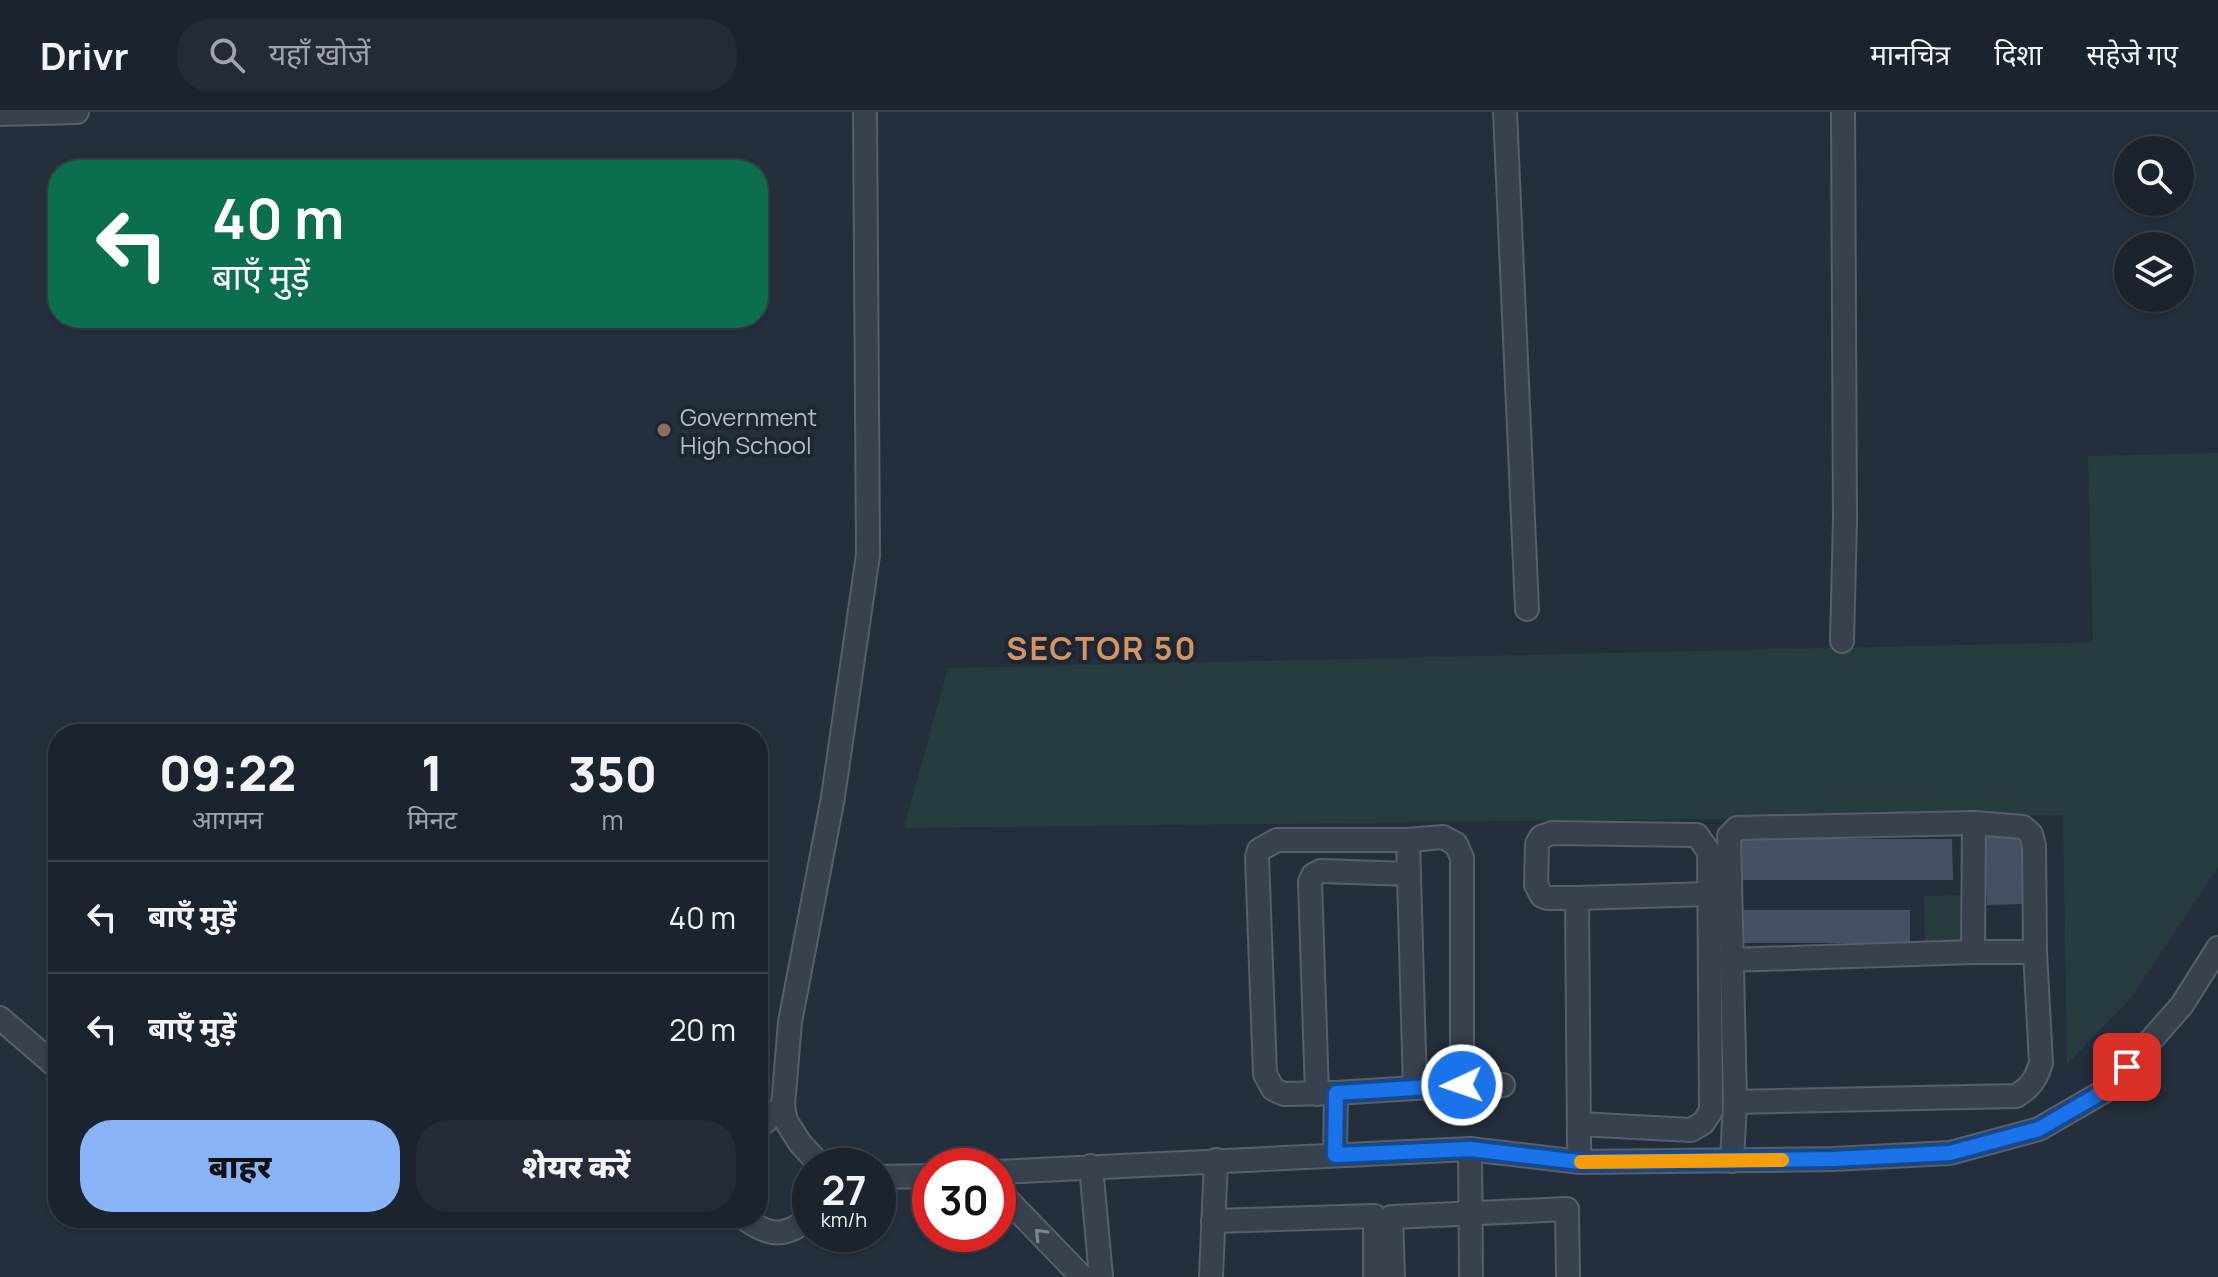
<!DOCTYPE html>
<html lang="hi">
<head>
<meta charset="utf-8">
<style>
  body { margin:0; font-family:Manrope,"Noto Sans Devanagari",sans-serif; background:#242b36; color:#f1f3f6; height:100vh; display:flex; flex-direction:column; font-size:30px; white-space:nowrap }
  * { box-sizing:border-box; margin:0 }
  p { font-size:26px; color:#a0a4aa }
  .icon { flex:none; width:44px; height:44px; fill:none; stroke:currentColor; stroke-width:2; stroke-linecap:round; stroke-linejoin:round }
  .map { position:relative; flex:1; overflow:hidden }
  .side { position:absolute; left:48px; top:612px; width:720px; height:504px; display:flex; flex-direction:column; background:#1b232e; border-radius:32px; box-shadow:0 2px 6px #0004,0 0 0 2px #39404a }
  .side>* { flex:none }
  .hud { position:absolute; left:48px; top:48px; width:720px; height:168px; border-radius:32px; box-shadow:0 2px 6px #0004,0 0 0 2px #39404a; background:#0b6e4f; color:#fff; overflow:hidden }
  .controls { position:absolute; left:2114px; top:24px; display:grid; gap:16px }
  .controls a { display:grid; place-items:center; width:80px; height:80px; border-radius:50%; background:#1b232e; box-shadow:0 2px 6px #0004,0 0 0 2px #39404a; font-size:40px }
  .speed { position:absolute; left:792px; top:1036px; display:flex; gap:16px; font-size:40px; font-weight:700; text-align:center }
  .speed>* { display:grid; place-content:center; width:104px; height:104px; border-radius:50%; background:#1b232e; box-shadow:0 2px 6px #0004,0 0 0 2px #39404a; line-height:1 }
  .speed small { font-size:20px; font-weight:400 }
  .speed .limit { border:12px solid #d22; background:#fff; color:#111 }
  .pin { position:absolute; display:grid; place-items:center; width:68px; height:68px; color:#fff; margin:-34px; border-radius:16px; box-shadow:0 4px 12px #0006 }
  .me { position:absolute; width:88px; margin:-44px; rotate:267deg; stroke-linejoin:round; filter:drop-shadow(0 0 6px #0008) }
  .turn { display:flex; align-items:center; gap:28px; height:168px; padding:0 32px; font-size:36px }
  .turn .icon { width:104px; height:104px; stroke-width:2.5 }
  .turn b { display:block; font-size:56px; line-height:68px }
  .eta { display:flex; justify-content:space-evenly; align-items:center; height:136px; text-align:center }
  .eta b { font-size:48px; font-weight:800; line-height:56px }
  .action { display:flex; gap:16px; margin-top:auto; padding:16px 32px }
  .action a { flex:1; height:92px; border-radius:32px; background:#8ab4f8; color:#111; font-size:32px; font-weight:800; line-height:92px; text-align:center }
  .action a+a { background:#242b36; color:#f1f3f6 }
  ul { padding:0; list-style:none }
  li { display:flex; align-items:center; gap:24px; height:112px; padding:0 32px; border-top:2px solid #39404a }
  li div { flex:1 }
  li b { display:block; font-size:30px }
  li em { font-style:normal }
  header { display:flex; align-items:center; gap:48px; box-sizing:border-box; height:112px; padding:0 40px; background:#1b232e; border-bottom:2px solid #39404a }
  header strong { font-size:38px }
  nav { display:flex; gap:44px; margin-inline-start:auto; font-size:28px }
  .search { width:560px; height:72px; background:#242b36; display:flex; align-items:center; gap:20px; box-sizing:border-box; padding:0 28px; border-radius:32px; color:#a0a4aa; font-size:30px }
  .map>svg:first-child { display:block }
</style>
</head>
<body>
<header>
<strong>Drivr</strong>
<div class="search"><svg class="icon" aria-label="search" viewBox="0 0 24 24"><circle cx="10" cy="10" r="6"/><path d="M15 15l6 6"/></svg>यहाँ खोजें</div>
<nav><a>मानचित्र</a><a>दिशा</a><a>सहेजे गए</a></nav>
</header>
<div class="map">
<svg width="2218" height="1165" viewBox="0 0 2218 1165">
  <rect width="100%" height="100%" fill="#242f3e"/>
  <g fill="#263c3f">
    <path d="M2218 341V755L2130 887 2067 952 2063 703 904 716 948 556 2093 530 2088 344Z"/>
    <path d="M1966 783 1968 828 1925 829 1924 784Z"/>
  </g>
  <g fill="#455162">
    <path d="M2021 721 2023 792 1987 793 1984 722Z"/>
    <path d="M1735 727H1952L1953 768H1735Z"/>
    <rect x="1737" y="798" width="173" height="33"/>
  </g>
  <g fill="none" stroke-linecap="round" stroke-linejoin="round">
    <g stroke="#565f6c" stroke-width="26">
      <g id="street">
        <path d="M1505 0 1527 497"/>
        <path d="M0 2 77 0"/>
        <path d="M1842 529 1845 408 1843 0"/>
        <path d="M1577 786 1709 782"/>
        <path d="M1973 840 1974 711"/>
        <path d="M1730 848 1973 840H2035"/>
        <path d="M0 906 58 956"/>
        <path d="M1415 976 1408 728 1443 725 1456 732 1462 746V973"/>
        <path d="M1336 981 1284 982 1273 977 1265 962 1257 745 1259 738 1277 728H1408"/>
        <path d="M1317 982 1310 770 1313 763 1321 759 1409 762"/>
        <path d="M1579 1012 1691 1018 1703 1011 1711 999 1709 740 1697 723 1552 721 1541 725 1537 732 1536 773 1542 784 1547 786H1577L1579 1031 1580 1050"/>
        <path d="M758 1016 783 994"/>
        <path d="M1470 1037 1471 1165"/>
        <path d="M1335 1043 1336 981 1462 973H1503"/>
        <path d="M1732 1049 1735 990 1729 724 1737 716 1974 711 2023 715 2031 722 2034 734 2035 840 2041 951C2036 967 2031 975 2016 984L1735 990"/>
        <path d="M821 1054 800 1031 786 1009 783 994 790 910 833 685 868 443 865 0"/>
        <path d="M1091 1054 1101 1165"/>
        <path d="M998 1060 1470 1037 1580 1050 1833 1047 1950 1041 2039 1017 2108 977 2182 893 2218 836"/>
        <path d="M878 1065 930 1064"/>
        <path d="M998 1078 1082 1165"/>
        <path d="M744 1106C769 1125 788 1126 810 1104"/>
        <path d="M1213 1109 1375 1104V1165"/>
        <path d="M1211 1165 1216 1048"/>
        <path d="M1393 1165 1391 1105 1567 1097 1568 1165"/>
      </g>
    </g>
    <use href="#street" stroke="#38414e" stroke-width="22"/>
  </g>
  <defs><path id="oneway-chevron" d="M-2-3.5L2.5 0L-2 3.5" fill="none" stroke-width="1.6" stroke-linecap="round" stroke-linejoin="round" transform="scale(2)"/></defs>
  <use stroke="#7c8592" href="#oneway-chevron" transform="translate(1040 1122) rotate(-134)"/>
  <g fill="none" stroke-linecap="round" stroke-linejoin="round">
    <g stroke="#114b97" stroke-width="20">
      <path id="route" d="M1462 973 1336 981 1335 1043 1470 1037 1580 1050 1833 1047 1950 1041 2039 1017 2108 977 2127 955"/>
    </g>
    <use href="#route" stroke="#1a73e8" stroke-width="14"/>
    <path stroke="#f59e0b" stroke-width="14" d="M1581 1050 1782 1048"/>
  </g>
  <circle fill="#8d6e63" stroke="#1d2633" stroke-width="3" cx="664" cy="318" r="8"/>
  <g text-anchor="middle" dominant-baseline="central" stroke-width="8" stroke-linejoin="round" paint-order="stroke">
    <g font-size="24" fill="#b4bcc9" stroke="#1d2633" text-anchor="start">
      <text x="680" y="304">Government<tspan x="680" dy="28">High School</tspan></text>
    </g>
    <g font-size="32" font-weight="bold" letter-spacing="2" fill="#d59563" stroke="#1d2633">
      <text x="1102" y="536">SECTOR 50</text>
    </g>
  </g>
</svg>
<div class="controls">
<a><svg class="icon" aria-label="search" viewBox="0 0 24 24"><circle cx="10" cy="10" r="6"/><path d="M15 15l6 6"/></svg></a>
<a><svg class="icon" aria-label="layers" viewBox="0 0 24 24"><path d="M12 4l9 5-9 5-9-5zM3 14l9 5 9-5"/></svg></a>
</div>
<div class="speed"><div>27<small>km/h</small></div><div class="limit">30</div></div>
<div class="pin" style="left:2127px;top:955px;background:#d93025"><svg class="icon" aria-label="arrive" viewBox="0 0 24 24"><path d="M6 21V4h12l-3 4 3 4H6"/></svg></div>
<svg class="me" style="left:1462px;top:973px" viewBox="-20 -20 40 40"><circle r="17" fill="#1a73e8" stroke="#fff" stroke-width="3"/><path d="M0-11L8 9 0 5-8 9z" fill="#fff"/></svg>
<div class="hud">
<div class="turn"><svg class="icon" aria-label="left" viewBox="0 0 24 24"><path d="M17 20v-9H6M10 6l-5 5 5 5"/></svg><div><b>40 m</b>बाएँ मुड़ें</div></div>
</div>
<section class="side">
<div class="eta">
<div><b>09:22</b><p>आगमन</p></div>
<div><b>1</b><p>मिनट</p></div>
<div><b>350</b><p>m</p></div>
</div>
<ul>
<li><svg class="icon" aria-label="left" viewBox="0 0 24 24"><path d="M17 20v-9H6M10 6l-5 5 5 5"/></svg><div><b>बाएँ मुड़ें</b></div><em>40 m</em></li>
<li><svg class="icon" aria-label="left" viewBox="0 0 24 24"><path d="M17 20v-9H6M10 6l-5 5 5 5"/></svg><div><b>बाएँ मुड़ें</b></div><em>20 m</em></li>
</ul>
<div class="action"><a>बाहर</a><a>शेयर करें</a></div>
</section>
</div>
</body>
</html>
